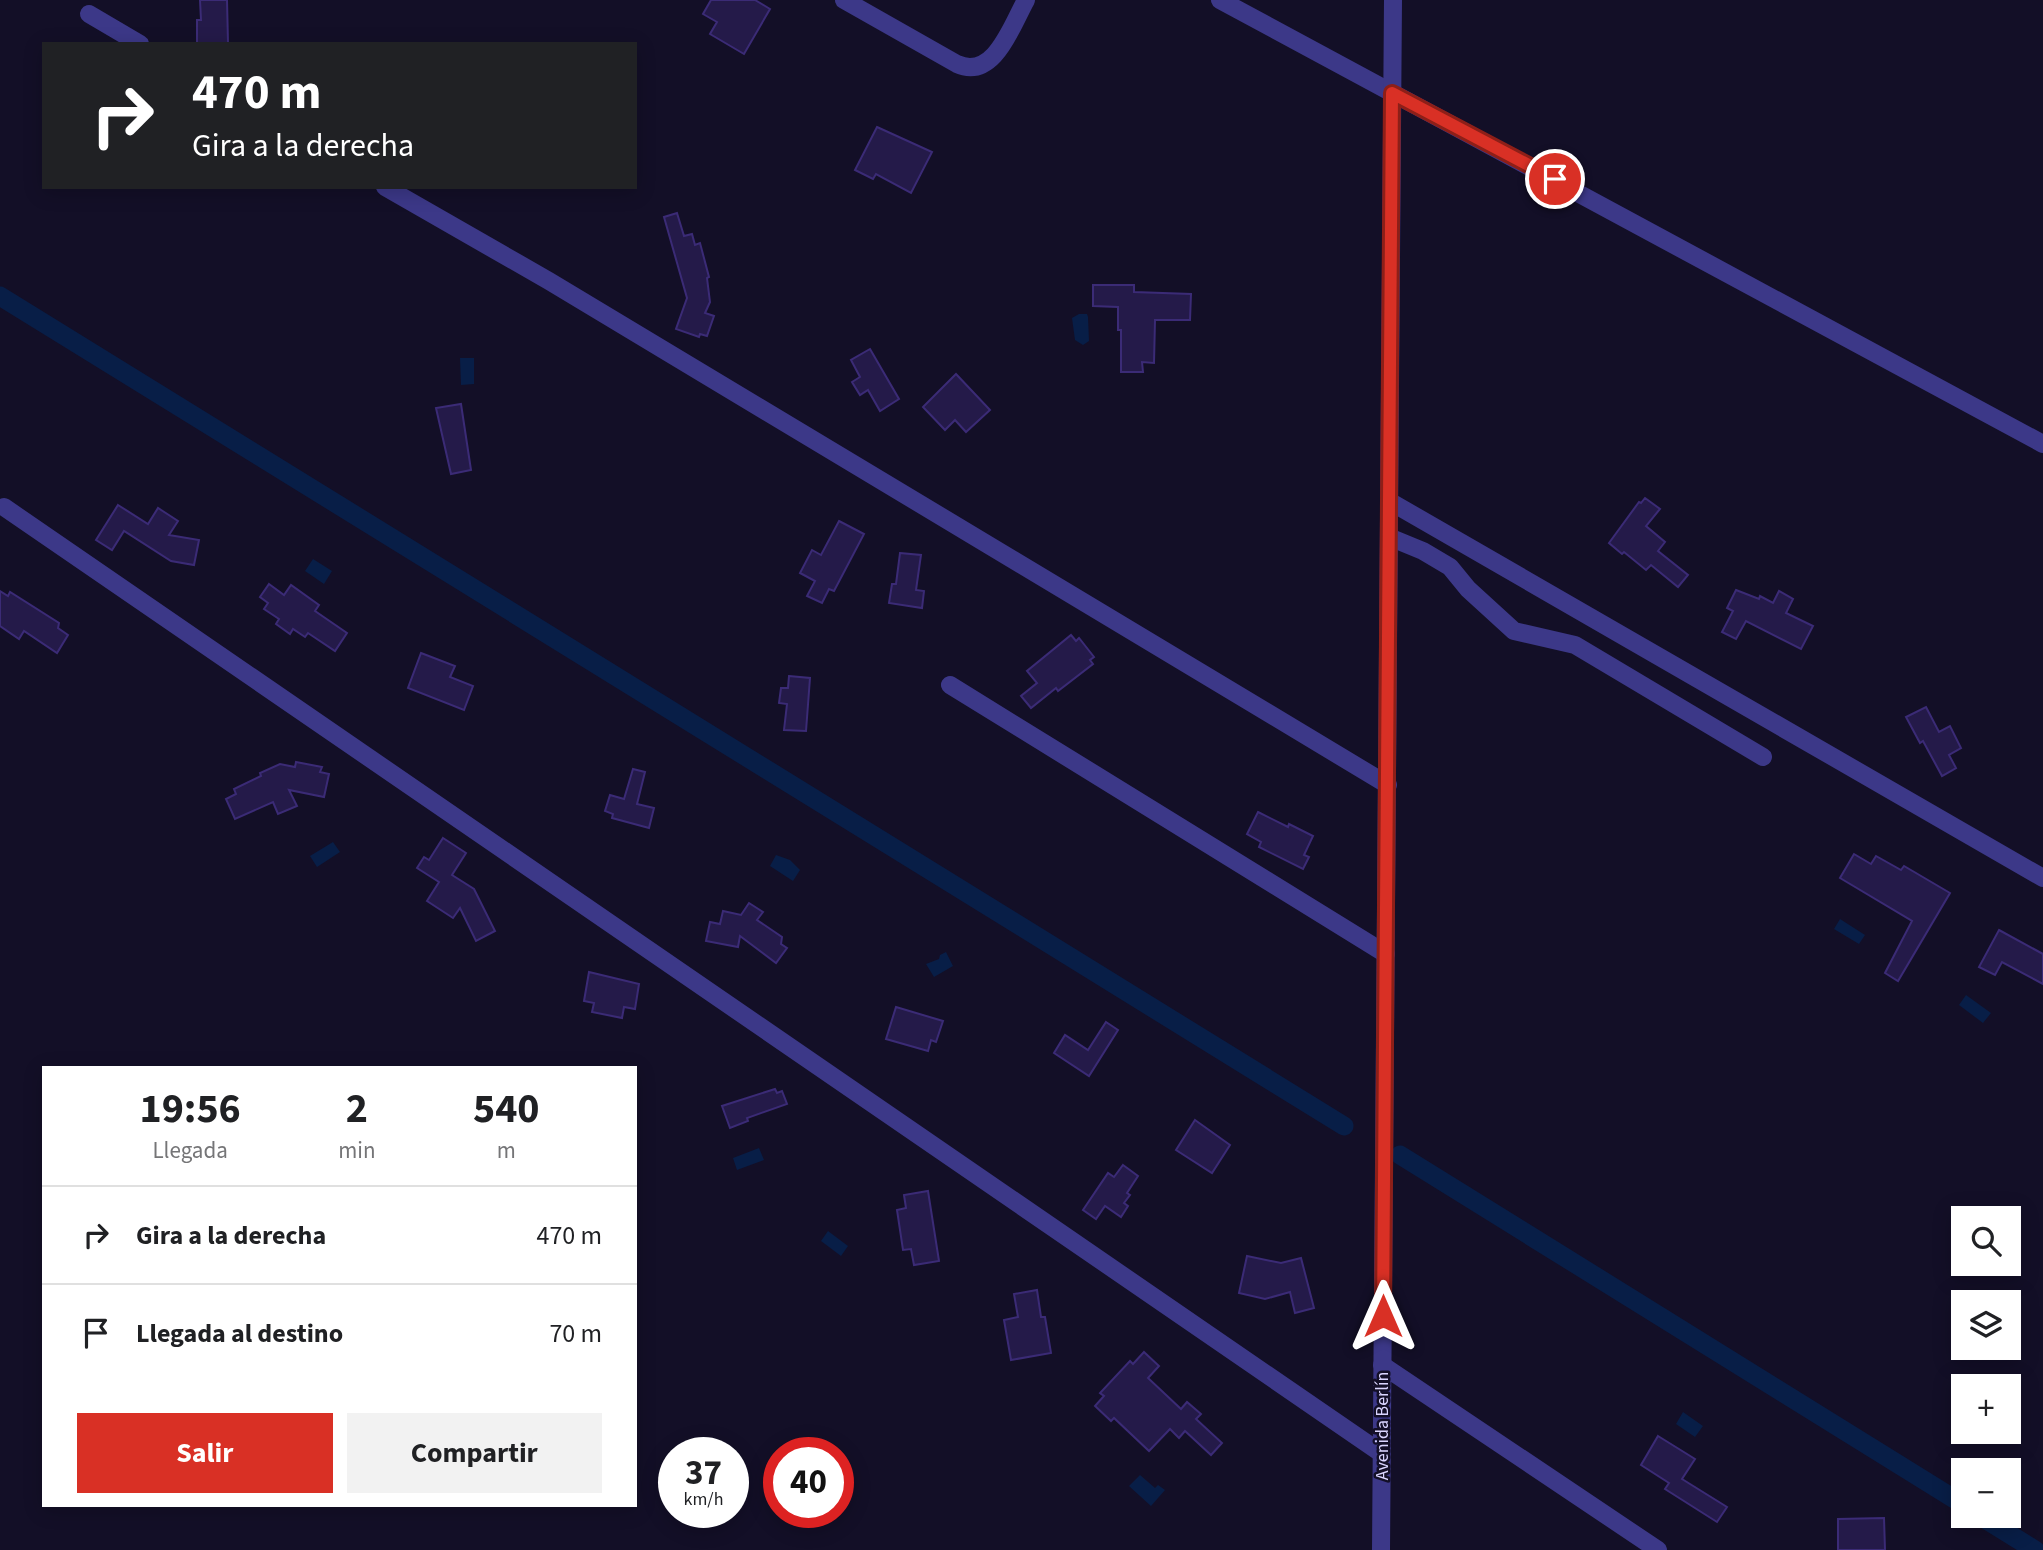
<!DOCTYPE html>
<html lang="es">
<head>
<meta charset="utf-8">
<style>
  body { margin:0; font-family:"Source Sans 3",sans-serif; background:#f2f2f2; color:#202124; height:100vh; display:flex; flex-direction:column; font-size:26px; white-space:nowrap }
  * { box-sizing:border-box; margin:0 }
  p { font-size:23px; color:#757577 }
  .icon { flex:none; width:38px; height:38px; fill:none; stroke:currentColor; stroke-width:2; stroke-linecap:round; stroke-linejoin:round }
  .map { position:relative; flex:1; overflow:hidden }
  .details { position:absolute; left:42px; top:1066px; width:595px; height:441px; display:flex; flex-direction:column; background:#fff; border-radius:0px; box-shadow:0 4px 18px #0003 }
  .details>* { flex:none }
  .banner { position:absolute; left:42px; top:42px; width:595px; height:147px; border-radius:0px; box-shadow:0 4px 18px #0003; background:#202124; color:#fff; overflow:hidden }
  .fabs { position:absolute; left:1951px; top:1206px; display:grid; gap:14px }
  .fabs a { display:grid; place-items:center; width:70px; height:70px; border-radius:0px; background:#fff; box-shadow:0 4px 18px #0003; font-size:35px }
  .speed { position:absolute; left:658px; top:1437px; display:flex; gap:14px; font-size:35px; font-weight:700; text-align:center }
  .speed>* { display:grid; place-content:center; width:91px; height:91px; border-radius:50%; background:#fff; box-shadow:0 4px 18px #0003; line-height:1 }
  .speed small { font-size:18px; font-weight:400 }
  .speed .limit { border:10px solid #d22; background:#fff; color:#111 }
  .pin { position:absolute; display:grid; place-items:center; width:60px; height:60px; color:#fff; margin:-30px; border:4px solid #fff; border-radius:50%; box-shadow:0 2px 7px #0007 }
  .me { position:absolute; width:77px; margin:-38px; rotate:0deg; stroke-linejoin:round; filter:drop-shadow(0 0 5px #0008) }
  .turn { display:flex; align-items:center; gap:24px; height:147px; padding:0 35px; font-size:32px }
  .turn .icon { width:91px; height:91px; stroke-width:2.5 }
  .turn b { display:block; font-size:49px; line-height:60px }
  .eta { display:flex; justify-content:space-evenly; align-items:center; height:119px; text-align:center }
  .eta b { font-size:42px; font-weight:700; line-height:49px }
  .button { display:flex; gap:14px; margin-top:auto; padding:14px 35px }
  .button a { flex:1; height:80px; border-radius:0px; background:#d93025; color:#fff; font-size:28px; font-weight:700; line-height:80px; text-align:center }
  .button a+a { background:#f2f2f2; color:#202124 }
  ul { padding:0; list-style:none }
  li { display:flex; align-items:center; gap:21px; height:98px; padding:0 35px; border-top:2px solid #e0e0e0 }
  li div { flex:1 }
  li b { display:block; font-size:26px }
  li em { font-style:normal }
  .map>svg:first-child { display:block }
</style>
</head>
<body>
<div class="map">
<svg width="2043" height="1550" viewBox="0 0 2043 1550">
  <rect width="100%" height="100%" fill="#130f27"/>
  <g fill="#081e47">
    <path d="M1079 314H1087L1088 317 1089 341 1083 345 1075 340 1072 318Z"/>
    <path d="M460 358H474V384L461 385Z"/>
    <path d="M313 559 332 571 324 584 305 571Z"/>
    <path d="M333 842 340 852 317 867 310 856Z"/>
    <path d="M776 855 790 860 800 870 793 881 770 866Z"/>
    <path d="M1840 919 1865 935 1859 944 1834 929Z"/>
    <path d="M946 952 953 966 934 977 926 964 939 959 940 955Z"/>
    <path d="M1966 995 1991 1013 1983 1023 1959 1005Z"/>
    <path d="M759 1148 764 1160 737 1170 733 1158Z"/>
    <path d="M828 1231 848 1246 841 1256 821 1241Z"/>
    <path d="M1683 1412 1703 1426 1695 1437 1676 1424Z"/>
    <path d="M1140 1475 1155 1488 1158 1485 1165 1490 1151 1506 1129 1486Z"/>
  </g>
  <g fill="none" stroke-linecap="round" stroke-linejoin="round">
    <g stroke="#081e47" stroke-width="19">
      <path d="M0 296 1344 1126"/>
      <path d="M1400 1155 1964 1505"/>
      <path d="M1980 1516 2035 1550"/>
    </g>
  </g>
  <g fill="#241a49" stroke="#3b2b76" stroke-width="2">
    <path d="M200 0H227L228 43 197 44V20H201Z"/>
    <path d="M711 0H755L770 9 744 54 710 34 717 22 703 14Z"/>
    <path d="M877 127 932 152 911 193 876 174 873 179 855 170Z"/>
    <path d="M677 213 684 236 692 234 695 245 700 243 709 277 707 278 710 302 705 313 714 316 707 336 700 334 699 337 676 329 687 298 664 217Z"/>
    <path d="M1093 285H1134V292L1191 294 1190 320H1155L1154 363 1142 362 1143 372H1121V330H1118V307L1093 306Z"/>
    <path d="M870 349 899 399 880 411 868 390 860 395 852 382 860 377 851 360Z"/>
    <path d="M956 374 990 410 966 432 955 420 945 430 923 407Z"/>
    <path d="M461 404 471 470 451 474 436 408Z"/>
    <path d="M1645 498 1660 509 1646 526 1665 542 1658 551 1688 575 1678 587 1651 565 1646 570 1624 552 1622 554 1609 543 1639 502 1641 503Z"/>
    <path d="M118 505 148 524 158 508 178 521 169 535 199 540 194 565 171 561 124 531 112 550 96 540Z"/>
    <path d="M839 521 864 534 834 591 829 589 822 603 807 596 815 581 800 573 812 550 821 555Z"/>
    <path d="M900 553 921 555 916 590 924 591 922 608 889 603 892 584H896Z"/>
    <path d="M269 584 284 595 291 585 319 605 315 611 347 633 335 651 308 633 305 637 293 629 290 634 276 624 279 619 264 609 268 603 260 597Z"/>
    <path d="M1736 590 1759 599 1760 596 1773 603 1779 591 1793 599 1786 613 1813 626 1801 649 1746 621 1736 639 1722 632 1733 611 1727 608Z"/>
    <path d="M0 591 8 596 10 592 59 623 58 628 68 635 57 653 24 631 19 639 0 626Z"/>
    <path d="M1071 635 1076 641 1079 638 1094 657 1090 660 1093 664 1058 691 1056 688 1031 708 1021 696 1037 683 1027 671Z"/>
    <path d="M421 653 455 666 450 677 473 686 464 710 408 688Z"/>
    <path d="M789 676 810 678 806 731 784 730 787 704 779 703 781 688H788Z"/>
    <path d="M1926 707 1939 732 1950 726 1961 748 1949 755 1956 768 1942 776 1923 741 1920 743 1906 717Z"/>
    <path d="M296 762 322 767 320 772 329 774 324 797 289 790 297 806 278 814 273 802 235 819 226 799 236 794 234 789 261 776 260 773 280 764 295 767Z"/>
    <path d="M633 769 645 772 637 804 654 808 649 828 612 818 613 814 605 811 610 795 624 799Z"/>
    <path d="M1258 812 1288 827 1289 824 1313 836 1304 855 1309 857 1303 869 1259 847 1261 842 1247 834Z"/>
    <path d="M443 838 466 853 452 875 474 889 495 931 476 941 460 908 453 918 427 901 439 882 417 868 424 857 429 860Z"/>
    <path d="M1854 854 1871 864 1876 856 1901 870 1904 866 1950 893 1898 981 1885 973 1912 921 1840 878Z"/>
    <path d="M749 903 763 912 757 920 782 937 781 944 787 948 776 963 740 936 738 947 706 941 710 922 720 924 723 911 741 915Z"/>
    <path d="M1999 930 2043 954V984L2002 962 1995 975 1979 967Z"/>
    <path d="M589 972 639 984 635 1009 624 1007 622 1018 592 1012 594 1003 584 1001Z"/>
    <path d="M896 1007 943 1021 936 1042 931 1040 928 1051 886 1039Z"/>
    <path d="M1106 1022 1118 1030 1089 1076 1054 1053 1065 1035 1088 1050Z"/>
    <path d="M775 1089 777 1093 782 1091 787 1104 747 1118 748 1121 730 1128 722 1106Z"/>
    <path d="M1195 1120 1230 1145 1212 1173 1176 1150Z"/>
    <path d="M1123 1165 1138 1176 1127 1193 1130 1195 1124 1203 1128 1206 1121 1217 1105 1206 1096 1219 1083 1210 1108 1173 1114 1177Z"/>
    <path d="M928 1191 939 1261 914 1265 911 1249 903 1250 897 1210 906 1208 904 1195Z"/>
    <path d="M1247 1256 1281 1263 1301 1258 1314 1308 1295 1313 1290 1292 1265 1299 1239 1293Z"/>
    <path d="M1037 1290 1041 1317H1045L1051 1353 1011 1360 1004 1320 1018 1317 1014 1294Z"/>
    <path d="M1144 1352 1159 1366 1148 1378 1181 1409 1187 1402 1201 1414 1196 1419 1222 1443 1211 1455 1185 1431 1179 1438 1170 1429 1149 1451 1114 1418 1111 1421 1095 1406 1104 1396 1100 1393 1130 1361 1133 1364Z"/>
    <path d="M1658 1436 1695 1459 1682 1479 1727 1507 1717 1522 1665 1489 1669 1483 1641 1465Z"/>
    <path d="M1884 1518 1885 1550H1838V1519Z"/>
  </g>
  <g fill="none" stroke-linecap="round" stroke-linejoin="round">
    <g stroke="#3c3888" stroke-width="18">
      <path d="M844 0 957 64C994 81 1012 25 1026 0"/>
      <path d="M1220 0 2043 444"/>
      <path d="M89 14 140 44"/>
      <path d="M385 187 549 281 1388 785"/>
      <path d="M1389 501 2043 878"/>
      <path d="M4 507 1381 1453"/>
      <path d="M1389 537 1423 551 1450 567 1468 589 1514 631 1575 645 1763 757"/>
      <path d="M950 685 1386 954"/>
      <path d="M1382 1365 1658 1550"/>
      <path d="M1381 1550 1393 0"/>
    </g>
  </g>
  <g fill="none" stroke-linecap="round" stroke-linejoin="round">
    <g stroke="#8d1f18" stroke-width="18">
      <path id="route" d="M1383 1316 1392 93 1555 179"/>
    </g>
    <use href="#route" stroke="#d93025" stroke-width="12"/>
  </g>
  <g text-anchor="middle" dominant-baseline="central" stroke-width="5" stroke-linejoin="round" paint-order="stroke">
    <g font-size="18" fill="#dad5ff" stroke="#130f27">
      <text transform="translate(1382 1426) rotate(-90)">Avenida Berlín</text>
    </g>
  </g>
</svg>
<div class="fabs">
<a><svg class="icon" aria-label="search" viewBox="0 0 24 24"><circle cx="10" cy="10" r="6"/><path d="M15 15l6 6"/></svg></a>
<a><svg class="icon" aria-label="layers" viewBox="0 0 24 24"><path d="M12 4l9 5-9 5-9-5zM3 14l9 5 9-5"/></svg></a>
<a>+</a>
<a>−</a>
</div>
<div class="speed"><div>37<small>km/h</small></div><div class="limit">40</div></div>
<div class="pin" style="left:1555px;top:179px;background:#d93025"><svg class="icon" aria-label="arrive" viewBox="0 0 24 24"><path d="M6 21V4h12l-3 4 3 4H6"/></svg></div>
<svg class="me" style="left:1383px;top:1316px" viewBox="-20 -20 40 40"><path d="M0-17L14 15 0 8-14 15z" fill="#d93025" stroke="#fff" stroke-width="4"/></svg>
<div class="banner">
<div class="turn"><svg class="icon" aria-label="right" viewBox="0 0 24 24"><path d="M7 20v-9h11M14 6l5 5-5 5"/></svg><div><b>470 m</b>Gira a la derecha</div></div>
</div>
<section class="details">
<div class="eta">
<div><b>19:56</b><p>Llegada</p></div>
<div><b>2</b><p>min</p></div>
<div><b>540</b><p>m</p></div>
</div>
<ul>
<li><svg class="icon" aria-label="right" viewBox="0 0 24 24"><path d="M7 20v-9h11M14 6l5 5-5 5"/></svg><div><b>Gira a la derecha</b></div><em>470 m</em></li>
<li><svg class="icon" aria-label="arrive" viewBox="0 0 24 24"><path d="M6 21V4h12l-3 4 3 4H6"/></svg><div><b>Llegada al destino</b></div><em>70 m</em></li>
</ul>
<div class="button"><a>Salir</a><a>Compartir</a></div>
</section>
</div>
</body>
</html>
